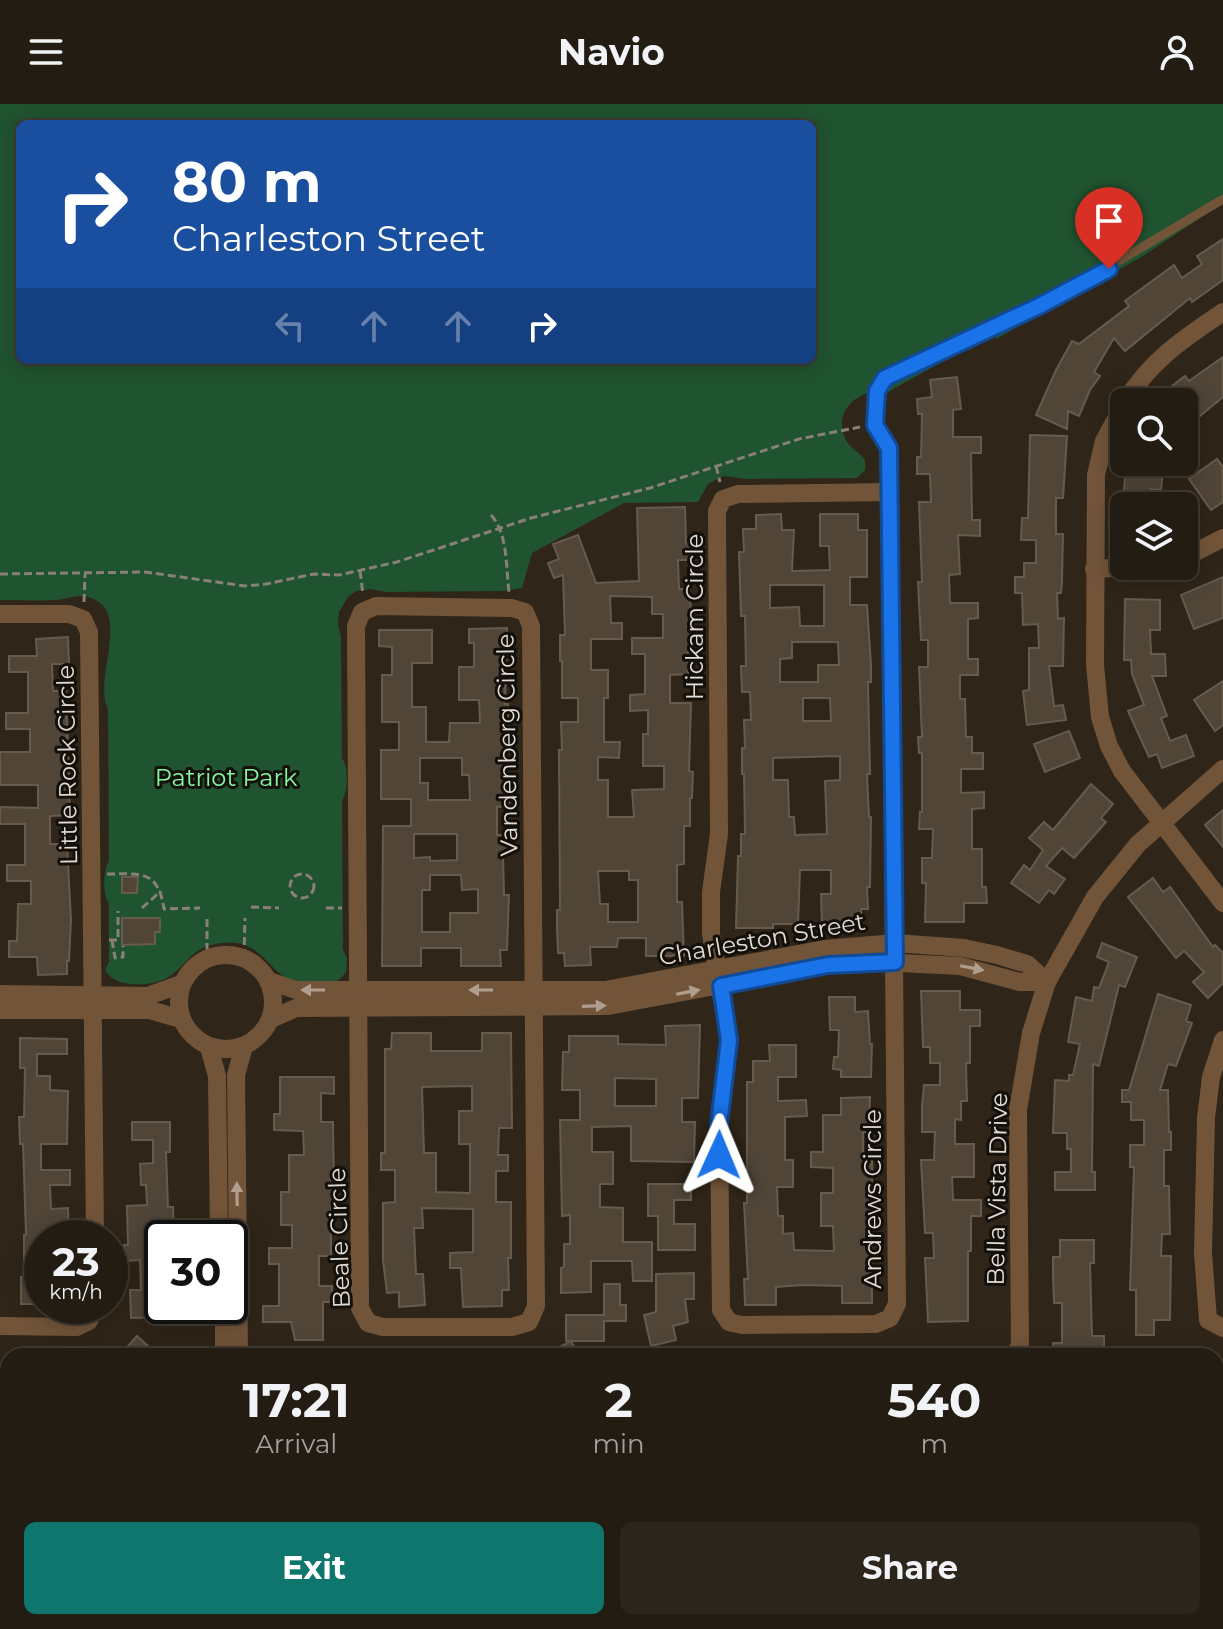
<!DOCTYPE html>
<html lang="en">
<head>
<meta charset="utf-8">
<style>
  body { margin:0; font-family:Montserrat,sans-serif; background:#2b251b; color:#f1f3f6; height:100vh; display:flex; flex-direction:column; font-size:30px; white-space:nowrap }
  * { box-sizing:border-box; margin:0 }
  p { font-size:26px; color:#a3a19f }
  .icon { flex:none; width:44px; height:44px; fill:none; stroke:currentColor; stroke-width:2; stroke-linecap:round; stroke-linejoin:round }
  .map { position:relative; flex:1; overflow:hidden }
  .panel { position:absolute; left:0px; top:1244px; width:1224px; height:282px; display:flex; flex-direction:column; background:#231c12; border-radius:24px 24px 0 0; box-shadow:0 4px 20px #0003,0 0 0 2px #403a32 }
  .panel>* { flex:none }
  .hud { position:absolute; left:16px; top:16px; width:800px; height:244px; border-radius:12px; box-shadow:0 4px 20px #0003,0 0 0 2px #403a32; background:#1a4fa0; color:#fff; overflow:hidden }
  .controls { position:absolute; left:1110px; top:284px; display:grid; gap:16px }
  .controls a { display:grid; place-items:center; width:88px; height:88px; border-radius:12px; background:#231c12; box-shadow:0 4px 20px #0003,0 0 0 2px #403a32; font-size:40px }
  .speed { position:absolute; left:24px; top:1116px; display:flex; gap:16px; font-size:40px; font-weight:700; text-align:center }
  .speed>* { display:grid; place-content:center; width:104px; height:104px; border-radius:50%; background:#231c12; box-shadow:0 4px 20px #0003,0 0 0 2px #403a32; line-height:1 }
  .speed small { font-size:20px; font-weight:400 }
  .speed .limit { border:4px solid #111; border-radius:12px; background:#fff; color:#111 }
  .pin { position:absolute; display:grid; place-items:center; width:68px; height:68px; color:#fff; margin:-82px -34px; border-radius:50% 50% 50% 0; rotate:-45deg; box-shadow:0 0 8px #0007 }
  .pin .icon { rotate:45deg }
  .me { position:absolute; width:88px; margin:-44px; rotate:1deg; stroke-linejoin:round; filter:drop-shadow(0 0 6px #0008) }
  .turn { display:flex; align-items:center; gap:28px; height:168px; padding:0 24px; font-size:36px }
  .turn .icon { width:104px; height:104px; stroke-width:2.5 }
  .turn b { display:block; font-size:56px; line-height:68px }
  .lanes { display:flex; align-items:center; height:76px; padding:0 24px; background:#0003; justify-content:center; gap:40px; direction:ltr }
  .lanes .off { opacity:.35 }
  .eta { display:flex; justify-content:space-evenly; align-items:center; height:136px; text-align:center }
  .eta b { font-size:48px; font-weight:700; line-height:56px }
  .action { display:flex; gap:16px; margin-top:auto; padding:16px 24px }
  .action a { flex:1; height:92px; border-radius:12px; background:#0f766e; color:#fff; font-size:32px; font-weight:700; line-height:92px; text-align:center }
  .action a+a { background:#2b251b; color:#f1f3f6 }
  header { display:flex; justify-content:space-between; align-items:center; height:104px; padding:0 24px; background:#231c12; font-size:36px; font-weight:700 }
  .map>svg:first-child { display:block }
</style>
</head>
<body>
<header><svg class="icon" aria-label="menu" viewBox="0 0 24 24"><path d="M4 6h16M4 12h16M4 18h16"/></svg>Navio<svg class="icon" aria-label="person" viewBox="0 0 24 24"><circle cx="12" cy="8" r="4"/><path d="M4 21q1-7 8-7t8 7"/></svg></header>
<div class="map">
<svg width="1223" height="1525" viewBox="0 0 1223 1525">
  <rect width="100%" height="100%" fill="#2f2518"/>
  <path fill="#20532f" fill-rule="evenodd" d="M0 0H1223V99L1143 152 996 235 994 229 888 288C859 283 830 308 847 338 852 345 860 349 865 356V366L857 374 747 375 723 372 708 380 698 398 624 399 532 449 522 484 504 487 386 488 371 485 356 487 348 493 339 508 338 520 341 534 342 654C349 664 348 687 342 697L343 845 347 855 346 868C343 871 341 875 337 877 327 881 292 878 283 872 261 855 255 835 221 839 188 843 188 863 165 875 149 883 112 884 105 865L109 858V800C102 788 103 768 109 756L108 605C92 575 134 505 88 493 77 490 67 495 57 496 38 497 19 496 0 496ZM20 20H812V256H20Z"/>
  <g fill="#504537" stroke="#665b4c" stroke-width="2" fill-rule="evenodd">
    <path d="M1223 135V176L1192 198 1190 194 1125 247 1114 234 1094 268 1100 272 1090 286 1079 312 1068 307 1067 325 1036 311 1056 266 1072 237 1079 240 1129 202 1125 197 1174 161 1182 174 1202 160 1197 152Z"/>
    <path d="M1223 253V293L1200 312H1195L1172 282 1185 272 1189 277Z"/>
    <path d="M957 273 961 305 953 306V333H981V349H971L972 416H980V432L958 431 960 470 949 471 950 499H978V514L968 515V555H978V571H960V595H965L966 633H972V649H983V665H961V689L984 688V704L972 705V745H982V783H986L987 799H964V818H925L926 779H922V754H932L933 725H919L920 708H922V649H919L918 633H922L919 563H928V536H921L918 478H922L919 398H931L930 370H917V353H921L922 310H918L917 295 932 293 930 276Z"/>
    <path d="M1030 331 1067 332 1063 394H1056V430H1063L1062 478 1061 489H1057L1058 515 1064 514 1063 562H1049L1054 602 1063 601 1066 616 1027 621 1023 587 1029 586V544H1039L1038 520 1023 521 1022 489H1015V473H1024V459H1036V436H1021L1022 414H1028Z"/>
    <path d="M1217 355 1223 363V398L1211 406 1189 375Z"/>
    <path d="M1126 358H1164L1161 386 1150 385V402H1123Z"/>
    <path d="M685 403 686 439H691L692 456H678L679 485H690L692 542H688V570L670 571V599H691L689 667 693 668 692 694H690V722H684V760L677 761V798H682L684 852H646V834H618L617 843H590L591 861 565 862 564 849H558L557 824V806H560L559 646H562L561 618H578V594H562V557H560V531H565L563 471 554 474 548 459 559 455 553 440 578 431 596 479 639 477 637 404ZM610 492 652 493V510H663V534H632V550H645V590L630 591V607L648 606V630H643V662H664V685L632 686 634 713H608V676H598V653L619 654 620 638H604V594H608V566H591V535H622V519H611ZM598 767H629V776H638V818H608V800H600Z"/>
    <path d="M781 410 782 426H794L792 467 830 466 829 442H820V410H858V426H867V473H850V501H867L871 561V578H868L870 670H867L869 713H871L870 783H867L868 805H861V821L822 823 821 790H831V766H800L798 820H773V824H736L738 752H741V730H745L744 670H742V644H745L744 616H751L750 588H742L741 562H746L745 512H741L739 448H744L743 425H756V411ZM770 481H824V522H800L799 503 770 504ZM792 538H838L839 561H818V578H780V555L792 554ZM803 594H830L831 617H803ZM840 652V676L825 677 827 730 795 731 794 713H789L788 676H773V654Z"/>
    <path d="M1223 473V514L1194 525 1181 491Z"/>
    <path d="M1125 495 1160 496V526H1150L1151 550H1165L1166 572H1152L1167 612 1161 614 1170 637 1186 631 1194 652 1162 664 1157 650 1149 653 1128 607 1144 601 1132 570 1131 556H1124Z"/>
    <path d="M507 524 505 600H508L509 627H505L506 677 508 676 509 702 497 703V731H510V748H503L504 791H509L507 846H500L501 862H461V844H421V862H382L383 722H411V695H381V646H399V618H382V571H392V543L379 542V526H432V559H412V603H426V638H449L450 619H480L479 596H459V563H474V539H469V525ZM420 654H462V671H469L470 696H428V679H420ZM414 730H457V756L430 757V753L414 754ZM430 771H461L462 786 478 785V809H450V828H422V786H430Z"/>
    <path d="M68 533 69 560H52L53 587H66L70 711 50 712V740H67L71 816 69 857H67V870L38 871 37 853H9V837H17L18 800H31V777H7V761H25V720H0V703L38 704V681H0V648H30V625H6V609H28V568H9V552H37L36 535Z"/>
    <path d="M1223 577V621L1215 627 1194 596Z"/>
    <path d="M1069 627 1080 654 1045 668 1034 640Z"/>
    <path d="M1091 680 1113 700 1101 714 1106 718 1074 754 1062 744 1046 762 1065 775 1054 790 1049 786 1039 799 1011 779 1024 761 1030 766 1043 746 1029 734 1044 718 1053 726Z"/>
    <path d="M1223 706V743L1205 721Z"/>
    <path d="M122 773H138L137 789H122Z"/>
    <path d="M1153 774 1163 788 1170 783 1213 843 1215 841 1223 849V879L1208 894 1193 878 1204 868 1184 847 1176 854 1128 793Z"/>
    <path d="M122 814H160V828H155V840L122 841Z"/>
    <path d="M1102 839 1137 853 1125 883 1119 881 1099 962 1093 960 1092 1068H1095V1086H1055V1068H1071V1045H1067V1029H1053L1055 976 1069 977V971H1073L1080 940 1068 938 1076 893 1092 897 1094 883 1099 884 1109 858 1097 853Z"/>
    <path d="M921 887H960V906H980V922H970V959H966L967 997H961V1016L955 1015V1040H974V1073H952L953 1096H981V1112H971V1147H968V1217L928 1218 925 1154H934L933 1129H925L921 1056H934L935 1028H922V1002L924 981H940V959H930V943H923Z"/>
    <path d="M1158 890 1191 901 1186 917 1192 919 1176 962 1168 960 1160 986H1168L1169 1028H1171V1046H1164V1082H1169L1170 1130H1162L1161 1152H1171L1170 1216H1154V1231H1136V1186H1130L1134 1063H1130V1041H1144V1016H1131V998H1122V986H1129Z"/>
    <path d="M829 893H855V908L868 907 870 940H872L871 973H841V966L833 965 834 953H838L839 926H830Z"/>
    <path d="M700 921 698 994H682V1018H695L694 1058 631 1057V1022L592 1023V1048H613V1080H600V1103L623 1104V1138H652V1177H633L632 1157H591V1188L561 1189V1164L564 1163V1140H570V1111L562 1112 560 1016H580V986H562L563 948H569V932H618V940L666 941 665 922ZM615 974 656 975V1002H615Z"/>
    <path d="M392 929H431V947H482V929H511L512 1024H499L498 1051H508V1067H496V1098H511V1154H508L509 1186H502V1202L463 1203 461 1164H450V1149L473 1148V1105L422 1104 423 1124H414L416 1170H423L425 1201 399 1203V1188L387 1189 383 1156V1099L395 1098V1066H381V1049H385V945H391ZM472 982V1007H459V1040H470V1089L436 1088V1049H424L422 983Z"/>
    <path d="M20 934 67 935V950H37V972H50V986L68 987 67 1040H41V1066H70V1081H50L51 1105 68 1104 69 1134H42L41 1161H38V1187H42V1200H21V1173H24V1131H26L23 1040H20L19 1013H24L25 964H20Z"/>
    <path d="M769 941H796V973H778V997L806 996 807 1012 785 1013V1056H793V1083H777L778 1112H783V1130L793 1129 794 1146 834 1147 833 1122H821V1089H833V1064L811 1063V1048H823V1011H841V994L870 993 869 1028H863V1057H872V1199H842V1182L803 1181 776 1183V1201H745L744 1175H748L744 1099H747V978H753V957H770Z"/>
    <path d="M280 973H334V990L321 989V1018H333L334 1088V1104H331V1152H319V1182H332V1198H323V1236H295L291 1218H263V1202H279V1160H269V1144H292V1121H281V1088H289V1051H304L303 1027 274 1026V1010H280Z"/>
    <path d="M132 1018H170V1048H166L168 1103H173L174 1130 162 1131V1202H188V1213L131 1214 130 1186H141L140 1156 125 1157 124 1141H128L127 1102 147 1101 146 1081H141L140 1060 153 1059V1036H132Z"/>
    <path d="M648 1080H691V1096H674V1120H695V1146H658V1112H648Z"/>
    <path d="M1060 1136H1094V1159H1090L1092 1232H1104V1252H1053V1239H1062V1199H1054L1053 1170V1153H1060Z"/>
    <path d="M694 1169V1195H685L688 1218 673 1222 676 1236 651 1242 644 1211 656 1208V1170Z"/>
    <path d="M604 1180H620V1201H626V1217H604V1237H566V1211H604Z"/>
    <path d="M137 1232 159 1252H119Z"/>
    <path d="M571 1237 579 1252H542Z"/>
  </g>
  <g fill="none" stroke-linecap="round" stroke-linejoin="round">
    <g stroke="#898177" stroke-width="3" stroke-dasharray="8 4" stroke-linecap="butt">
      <path d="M716 362 720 378"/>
      <path d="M491 411C508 429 506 465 509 488"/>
      <path d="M360 467 363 491"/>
      <path d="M0 470 145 468 245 482 266 480 314 470 339 471 397 458 531 414 650 384 799 335 860 323"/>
      <path d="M84 498 85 470"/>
      <path d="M107 770C140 770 158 765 164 805L200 804"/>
      <circle cx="302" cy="782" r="12"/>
      <path d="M251 803 279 804"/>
      <path d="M142 804 161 787"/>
      <path d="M326 804H342"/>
      <path d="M207 815V854"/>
      <path d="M109 836H118V807"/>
      <path d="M112 836 115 854 123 853V842"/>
      <path d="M244 853 245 814"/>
    </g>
    <g stroke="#725439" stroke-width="9">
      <path d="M875 321 877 287 885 274 1065 189 1223 95"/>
      <path d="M1 1389 8 1427"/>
      <path d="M0 1482 8 1458"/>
    </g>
    <g stroke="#725439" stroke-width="18">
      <path d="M1125 298C1152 255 1182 236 1223 208"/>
      <path d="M1124 300 1104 337 1096 371 1095 561 1100 613 1109 642 1122 667 1223 799"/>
      <path d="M875 321 889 344 890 388"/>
      <path d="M890 388 897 1200 890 1214 876 1220 742 1221 729 1218 721 1206 719 1020 729 936 711 830V788L719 730 717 407 723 395 738 390Z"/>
      <path d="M1184 454 1223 434"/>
      <path d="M1094 465 1146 462"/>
      <path d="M376 502 512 504 525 508 531 522 536 1202 529 1218 512 1223H383L368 1219 360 1204 356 522 362 508Z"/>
      <path d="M0 510H69L83 515 89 528 95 1134"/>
      <circle cx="226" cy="898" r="47"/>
      <path d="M269 877 296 886H605L825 845 895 839 964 844 997 851 1027 860 1047 878"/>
      <path d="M0 890 148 892 181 880"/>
      <path d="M0 906H150L181 915"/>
      <path d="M271 915 296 904 608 902 828 861 879 858 960 862 1020 878H1047"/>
      <path d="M1223 936 1211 973 1206 1014 1203 1149 1208 1216 1223 1224"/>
      <path d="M209 943 217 972 219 1134"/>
      <path d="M224 1202V1252"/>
      <path d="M0 1222 77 1223 89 1217 96 1202"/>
      <path d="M239 1252 236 971 244 942"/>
      <path d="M1015 1252 1020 1240 1018 1006 1031 929 1047 878 1095 793 1138 740 1223 665"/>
      <path d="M0 1389H8"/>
      <path d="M1216 1497H1223"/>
      <path d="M1021 1525V1518"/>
      <path d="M1140 1525 1142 1518"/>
    </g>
    <g stroke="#bd7e43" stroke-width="20">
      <path d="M0 1342H8"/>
      <path d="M1216 1346H1223"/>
      <path d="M0 1366H8"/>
      <path d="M1216 1374H1223"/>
    </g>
  </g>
  <defs><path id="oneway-solid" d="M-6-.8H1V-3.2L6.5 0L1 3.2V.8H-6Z" transform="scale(2)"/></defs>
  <g fill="#b09e8e">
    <use href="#oneway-solid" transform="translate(972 864) rotate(11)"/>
    <use href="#oneway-solid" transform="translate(313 886) rotate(180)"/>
    <use href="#oneway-solid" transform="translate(481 886) rotate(180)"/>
    <use href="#oneway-solid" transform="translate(688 888) rotate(-11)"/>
    <use href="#oneway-solid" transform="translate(594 902) rotate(-2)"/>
    <use href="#oneway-solid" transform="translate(237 1090) rotate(-91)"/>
  </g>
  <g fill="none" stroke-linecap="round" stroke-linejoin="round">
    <g stroke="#114b97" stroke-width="20">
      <path id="route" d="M719 1051V1020L729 936 721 882 828 861 895 858 889 344 875 321 877 287 885 274 1039 202 1109 165"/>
    </g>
    <use href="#route" stroke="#1a73e8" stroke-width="14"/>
  </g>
  <g text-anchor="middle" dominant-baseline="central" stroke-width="6" stroke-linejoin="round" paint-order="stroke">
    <g font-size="24" fill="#e2dbd3" stroke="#130f09">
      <text transform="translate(694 513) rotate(-90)">Hickam Circle</text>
      <text transform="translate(507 641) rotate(-91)">Vandenberg Circle</text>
      <text transform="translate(67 661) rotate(-91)">Little Rock Circle</text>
      <text transform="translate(762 835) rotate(-10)">Charleston Street</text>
      <text transform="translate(997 1085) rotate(-89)">Bella Vista Drive</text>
      <text transform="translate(872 1095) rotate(-90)">Andrews Circle</text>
      <text transform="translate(339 1134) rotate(-92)">Beale Circle</text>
    </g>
    <g font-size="24" fill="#84f7a3" stroke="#130f09">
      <text x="226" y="673">Patriot Park</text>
    </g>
  </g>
</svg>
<div class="controls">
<a><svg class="icon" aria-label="search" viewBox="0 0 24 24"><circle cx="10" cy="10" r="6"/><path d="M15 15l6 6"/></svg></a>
<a><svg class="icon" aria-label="layers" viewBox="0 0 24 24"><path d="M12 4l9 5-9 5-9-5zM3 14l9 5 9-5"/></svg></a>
</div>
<div class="speed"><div>23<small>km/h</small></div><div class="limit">30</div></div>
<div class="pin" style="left:1109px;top:165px;background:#d93025"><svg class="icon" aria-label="arrive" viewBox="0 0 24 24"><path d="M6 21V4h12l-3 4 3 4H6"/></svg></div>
<svg class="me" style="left:719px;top:1051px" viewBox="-20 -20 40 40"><path d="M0-17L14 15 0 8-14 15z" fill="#1a73e8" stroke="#fff" stroke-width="4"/></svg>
<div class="hud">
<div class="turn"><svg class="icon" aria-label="right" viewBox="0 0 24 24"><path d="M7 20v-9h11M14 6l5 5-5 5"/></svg><div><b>80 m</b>Charleston Street</div></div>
<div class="lanes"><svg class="icon off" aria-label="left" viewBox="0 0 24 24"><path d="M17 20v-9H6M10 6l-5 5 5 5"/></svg><svg class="icon off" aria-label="ahead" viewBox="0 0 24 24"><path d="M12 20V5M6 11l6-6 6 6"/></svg><svg class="icon off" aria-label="ahead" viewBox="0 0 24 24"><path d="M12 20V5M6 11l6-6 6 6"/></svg><svg class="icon" aria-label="right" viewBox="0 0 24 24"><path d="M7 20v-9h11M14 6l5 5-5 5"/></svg></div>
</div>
<section class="panel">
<div class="eta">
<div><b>17:21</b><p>Arrival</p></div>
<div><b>2</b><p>min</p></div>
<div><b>540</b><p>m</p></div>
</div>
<div class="action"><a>Exit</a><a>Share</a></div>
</section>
</div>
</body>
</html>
